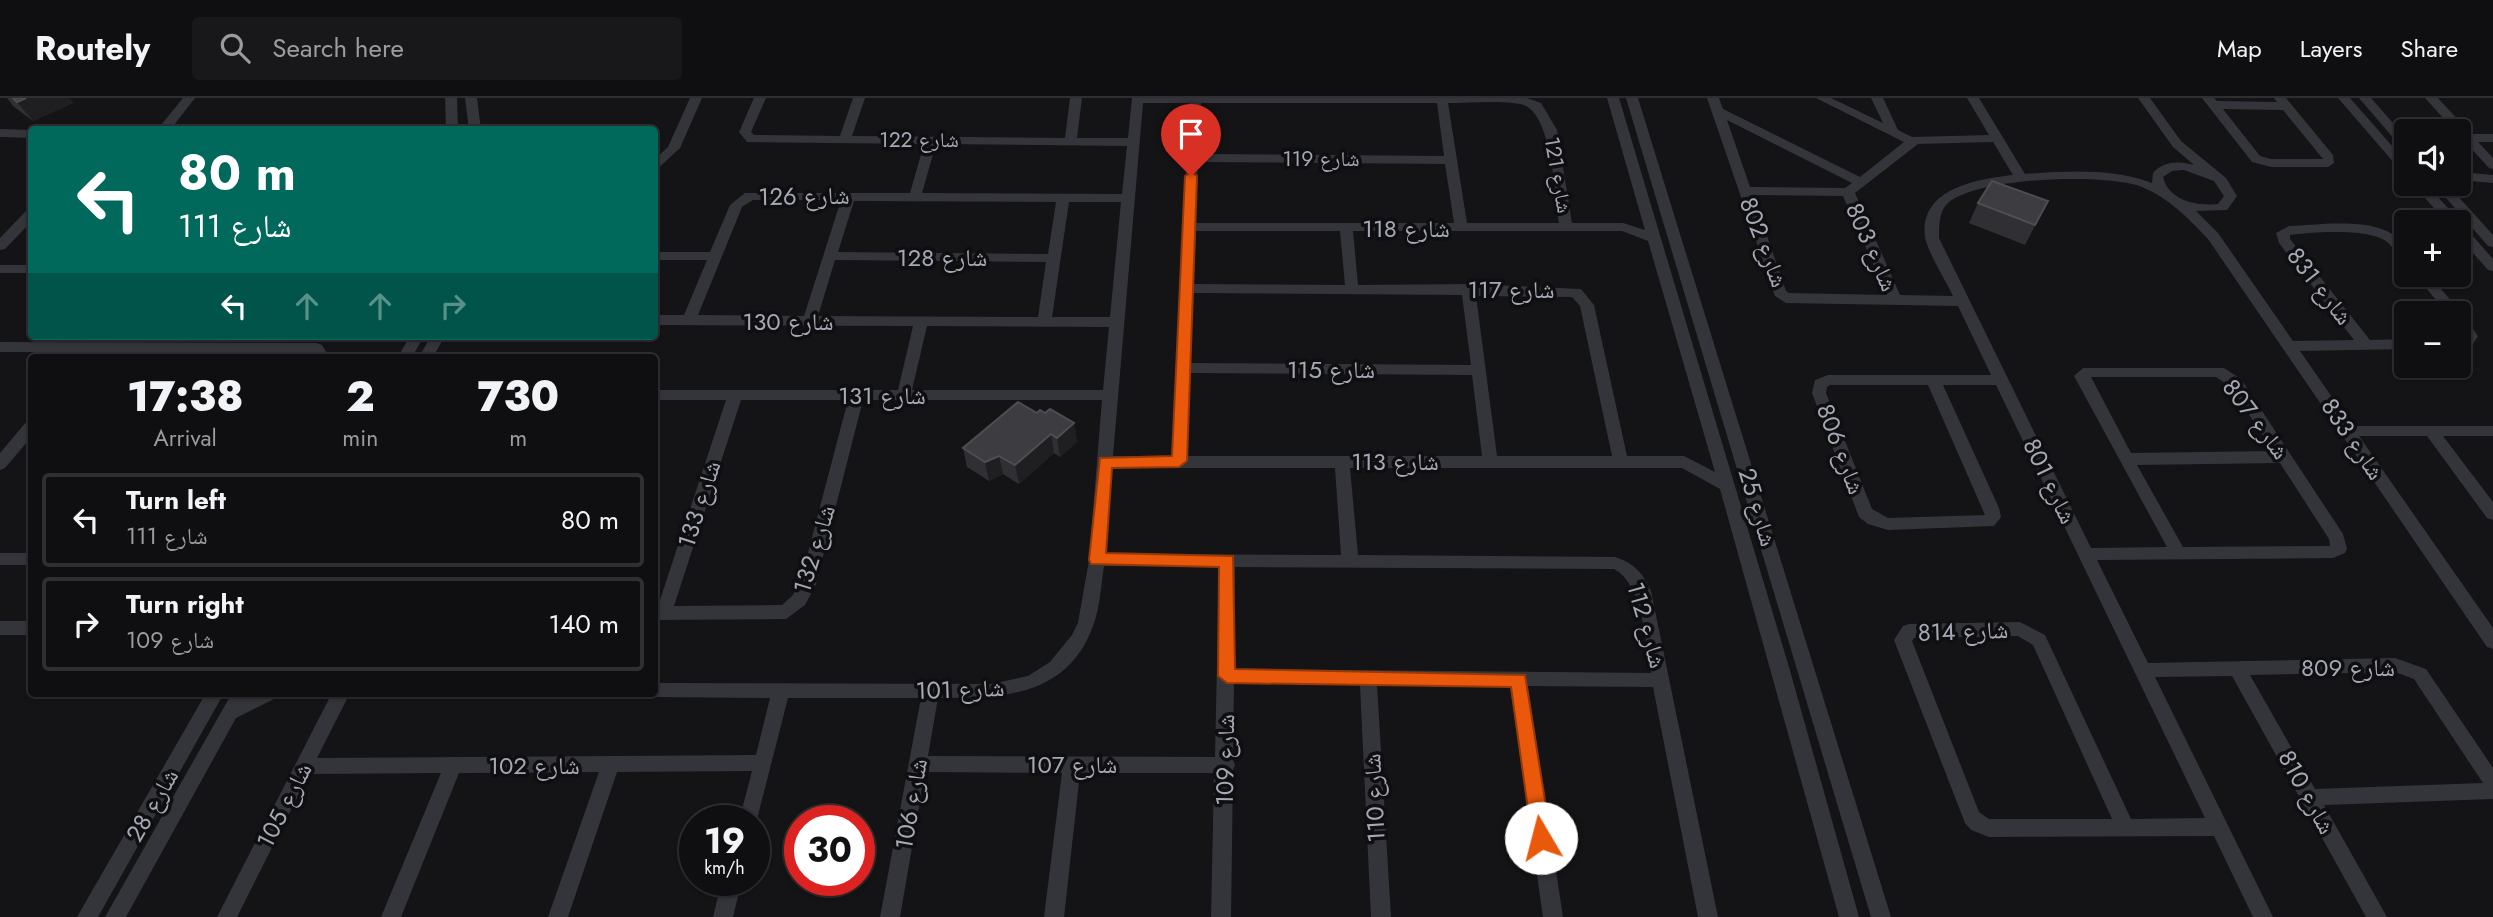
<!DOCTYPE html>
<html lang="en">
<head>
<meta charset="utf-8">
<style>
  body { margin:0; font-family:Jost,"Noto Naskh Arabic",sans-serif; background:#181719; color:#f1f3f6; height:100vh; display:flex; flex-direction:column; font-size:26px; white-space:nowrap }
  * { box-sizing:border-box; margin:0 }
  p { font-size:23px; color:#9b9c9f }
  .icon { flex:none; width:38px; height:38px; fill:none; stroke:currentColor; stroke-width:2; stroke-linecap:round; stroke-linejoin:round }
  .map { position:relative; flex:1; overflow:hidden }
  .sheet { position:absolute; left:28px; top:256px; width:630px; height:343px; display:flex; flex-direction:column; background:#0f0e10; border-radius:7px; box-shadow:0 2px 5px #0004,0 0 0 2px #2f2e30 }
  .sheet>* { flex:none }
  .guide { position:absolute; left:28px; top:28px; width:630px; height:214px; border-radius:7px; box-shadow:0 2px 5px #0004,0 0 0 2px #2f2e30; background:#00695c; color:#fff; overflow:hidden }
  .tools { position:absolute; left:2394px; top:21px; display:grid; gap:14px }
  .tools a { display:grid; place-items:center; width:77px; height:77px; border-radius:7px; background:#0f0e10; box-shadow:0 2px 5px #0004,0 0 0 2px #2f2e30; font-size:35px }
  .speed { position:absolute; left:679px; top:707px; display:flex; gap:14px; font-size:35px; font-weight:700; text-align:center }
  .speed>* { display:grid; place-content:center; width:91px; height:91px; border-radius:50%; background:#0f0e10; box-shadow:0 2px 5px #0004,0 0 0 2px #2f2e30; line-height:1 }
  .speed small { font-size:18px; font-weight:400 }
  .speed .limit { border:10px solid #d22; background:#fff; color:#111 }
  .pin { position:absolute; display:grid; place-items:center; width:60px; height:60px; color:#fff; margin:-72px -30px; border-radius:50% 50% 50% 0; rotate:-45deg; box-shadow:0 0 7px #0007 }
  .pin .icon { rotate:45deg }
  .me { position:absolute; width:77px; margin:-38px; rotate:352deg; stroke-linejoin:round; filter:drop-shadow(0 0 5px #0008) }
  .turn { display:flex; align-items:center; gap:24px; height:147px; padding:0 35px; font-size:32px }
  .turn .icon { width:91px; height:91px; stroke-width:2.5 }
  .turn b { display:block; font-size:49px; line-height:60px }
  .lanes { display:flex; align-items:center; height:66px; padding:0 35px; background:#0003; justify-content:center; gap:35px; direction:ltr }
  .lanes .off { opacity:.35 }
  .eta { display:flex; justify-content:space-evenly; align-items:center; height:119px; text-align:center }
  .eta b { font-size:42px; font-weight:800; line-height:49px }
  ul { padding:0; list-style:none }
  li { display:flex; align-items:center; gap:21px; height:94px; margin:0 14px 10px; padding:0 21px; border:4px solid #2f2e30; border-radius:7px }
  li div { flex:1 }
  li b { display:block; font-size:26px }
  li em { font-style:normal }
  header { display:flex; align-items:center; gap:42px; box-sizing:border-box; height:98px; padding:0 35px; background:#0f0e10; border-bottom:2px solid #2f2e30 }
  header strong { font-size:33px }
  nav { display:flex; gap:38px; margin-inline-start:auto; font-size:24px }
  .search { width:490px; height:63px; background:#181719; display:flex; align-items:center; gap:18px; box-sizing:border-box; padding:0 24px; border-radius:7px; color:#9b9c9f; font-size:26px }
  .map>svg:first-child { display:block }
</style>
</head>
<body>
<header>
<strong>Routely</strong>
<div class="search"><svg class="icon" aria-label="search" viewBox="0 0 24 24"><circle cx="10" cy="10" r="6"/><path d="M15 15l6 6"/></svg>Search here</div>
<nav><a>Map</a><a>Layers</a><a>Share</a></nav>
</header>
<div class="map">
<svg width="2493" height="819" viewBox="0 0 2493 819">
  <rect width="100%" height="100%" fill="#141315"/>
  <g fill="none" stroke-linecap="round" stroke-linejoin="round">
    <g fill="#34353a" fill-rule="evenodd">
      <path d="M183 0H195L170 32H157Z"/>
      <path d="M445 0H457L458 32H446Z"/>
      <path d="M465 0H477L481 32H469Z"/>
      <path d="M690 0H702L680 50 654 74V62L668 49Z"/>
      <path d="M754 0H766L751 34 754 37 840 38 853 0H865L852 38 1065 40 1070 0H1082L1077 40H1128L1132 0H1527L1541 5 1557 32 1572 125H1623L1645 132 1607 0H1619L1789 569 1859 819H1839L1720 391 1682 370H1350L1358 457 1615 459C1634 465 1643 475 1651 493L1718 819H1698L1653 589 1528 588 1563 819H1543L1510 588 1377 587 1391 819H1371L1360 587 1234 585 1233 662 1235 667 1233 672 1231 819H1211L1214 675H1080L1064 819H1044L1062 675 925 674 900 819H880L921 600H788L755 729 754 723H739L752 673 617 674 568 819H548L599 674 459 675 401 819H381L441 675 309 676 237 819H217L332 595H350L317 660 756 657 770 600 654 599 647 595H654V585L991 586 1028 578 1050 564 1072 537 1078 525 1089 462 1102 302H863L816 486 805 507 786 521 654 522V508H658L726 302H654V292H898L913 228 654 227V217H684L707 162H654V154H710L730 107 745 95H910L924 46 747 44 739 34ZM1143 5H1189L1172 358H1113ZM1201 5H1437L1444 58 1199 56ZM1448 5C1471 5 1498 2 1520 6 1552 11 1555 97 1559 125H1467ZM936 46 1127 48 1122 96 922 95ZM1198 64 1445 66 1454 125H1196ZM753 102H841L804 218 698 217 742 109ZM854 103 1056 104 1048 156 838 154ZM1069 104H1121L1110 219H1052ZM1196 133H1340L1345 187 1194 186ZM1353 133H1622L1648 143 1715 374 1684 358H1627L1594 207 1581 191 1468 186 1358 187ZM835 162 1046 164 1038 219 818 218ZM1193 195 1462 197 1471 267 1191 265ZM1476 198 1572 199 1580 208 1612 358H1497ZM927 228 1109 229 1103 292H912ZM1190 275 1472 277 1482 358H1187ZM741 302H848L800 485 793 497 782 507 674 508ZM1112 370H1335L1341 457 1106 456ZM1104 468 1219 469 1215 659 928 658 938 600C1003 600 1067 599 1093 528 1100 510 1101 487 1104 468ZM1235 469 1614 471C1643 486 1645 544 1651 575L1234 571Z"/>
      <path d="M1626 0H1638L1891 819H1871Z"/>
      <path d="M1707 0H1719L1723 11 1860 79 1904 44 1816 0H1831L1883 25 1871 0H1883L1898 32 1912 39 1989 37 1967 0H1979L2025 76C2065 73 2114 70 2152 85L2153 75C2164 63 2179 63 2194 67L2173 49 2138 0H2150L2181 43 2226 80 2237 98 2227 112 2196 113 2218 135 2293 243 2354 242 2279 145 2276 135 2289 128C2323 127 2406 113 2406 163 2396 160 2395 150 2387 144 2370 130 2312 134 2290 137V141L2370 242 2406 241V251L2300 253 2352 328H2493V338H2443L2493 404V422L2487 420 2427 338H2359L2493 530V551L2487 549 2208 141C2188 120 2169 100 2142 89 2106 75 1978 79 1948 105 1939 113 1939 128 1939 140L2091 450 2167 449 2074 278 2083 270H2224L2241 281 2343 436 2347 451 2345 455 2333 460 2097 462 2148 565 2395 560 2426 571 2493 670V701L2324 707 2387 819H2366L2232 578 2155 579 2273 819H2253L2214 738 1989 739 1971 732 1965 725 1894 542 1903 528 1909 526 2020 524 2045 537 2131 721 2205 720 1996 287H1943L1999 410 2001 419 1994 428 1888 432 1868 426 1859 419 1812 295 1815 282 1828 277H1991L1958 208 1786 205 1775 198ZM1727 22 1852 85 1845 90 1750 89ZM1993 44 2013 77C1978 81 1919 90 1925 139 1928 155 1946 183 1953 198L1900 197 1855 95 1918 46ZM2184 72 2214 83 2224 98 2218 106C2196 108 2169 103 2163 79L2172 73ZM1753 97 1843 98 1887 197 1789 195 1786 193ZM2091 279H2216L2231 289 2273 353 2131 355ZM1830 287H1928L1985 417 1888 420 1872 411 1826 295 1827 289ZM2280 365 2329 441 2330 448 2183 449 2137 367ZM2018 538 2033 547 2112 721H1989L1979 714 1912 543 1914 540ZM2395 574 2414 581 2483 685 2315 691 2250 577Z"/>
      <path d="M2202 0H2214L2217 3 2277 4 2274 0H2286L2333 57 2334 65 2328 69H2271L2252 64ZM2223 11 2283 12 2323 61H2271L2260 58Z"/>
      <path d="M2338 0H2350L2406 64V75L2402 74Z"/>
      <path d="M2359 0H2371L2406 40V51L2402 50Z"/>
      <path d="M2425 0H2438L2471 36H2493V44H2478L2493 60V71L2489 70 2459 37V33H2455Z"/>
      <path d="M0 31 32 32V40L0 39Z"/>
      <path d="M2459 74 2493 77V85L2459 82Z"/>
      <path d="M2413 86H2426L2458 121 2460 124 2459 125 2446 124Z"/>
      <path d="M2434 86H2447L2493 137V149L2488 148Z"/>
      <path d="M32 111V123L5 151 0 152V140L27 112Z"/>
      <path d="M2459 127 2464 128 2493 161V173L2488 172 2459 139Z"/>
      <rect x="0" y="167" width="32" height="8"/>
      <path d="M2415 177H2429L2459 212 2460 217 2464 218 2478 238 2471 249 2459 251V241L2464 238 2459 231V215H2447Z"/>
      <path d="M410 238H424L412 259H398Z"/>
      <path d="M431 238H445L433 259H419Z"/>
      <path d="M0 244 317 245 322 247 329 259H315L313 255 0 254Z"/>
      <path d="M32 322V338L5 370 0 372V355L27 323Z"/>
      <rect x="0" y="455" width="32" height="12"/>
      <rect x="0" y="523" width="32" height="14"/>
      <path d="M206 595H224L98 819H77Z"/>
      <path d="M232 595H250L249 597 279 595 276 600 236 620 126 819H105Z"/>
      <path d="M722 782H742L733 819H713Z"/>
    </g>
  </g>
  <g fill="#302f33">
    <path d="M7 0H69L73 5 33 23 13 8Z"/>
    <path d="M2048 103 2025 147 1969 125 1978 105Z"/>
    <path d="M1037 315H1045L1074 325 1077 344 1060 359 1054 355 1019 386 1003 376 989 383 967 369 963 350Z"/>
  </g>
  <g fill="#1f1e21">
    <path d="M26 0H69L73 5 33 23 17 4Z"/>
    <path d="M1074 325 1077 344 1060 359 1057 340Z"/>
    <path d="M1051 336 1054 355 1019 386 1015 367Z"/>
    <path d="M999 358 1003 376 989 383 985 364Z"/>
  </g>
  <g fill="#3c3c41" stroke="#4d4d53" stroke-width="2">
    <path d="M13 0H26L17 4Z"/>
    <path d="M1992 83 2048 103 2035 127 1978 105Z"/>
    <path d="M1018 304 1037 315 1040 312 1045 315 1050 311 1074 325 1057 340 1051 336 1015 367 999 358 985 364 963 350Z"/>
  </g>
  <path fill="#ea580c" stroke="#983908" stroke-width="2" d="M1191 74 1197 78 1187 363 1179 369 1112 370 1106 455 1233 458 1235 571 1525 577 1551 740 1548 746 1541 749 1535 746 1532 740 1511 589 1227 585 1218 578 1219 469 1091 466 1089 462 1100 360 1172 358 1185 78Z"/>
  <g text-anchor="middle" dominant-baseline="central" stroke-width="7" stroke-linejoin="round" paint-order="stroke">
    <g font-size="21" fill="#a5a8b5" stroke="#0f0e10">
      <text x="919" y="42">شارع 122</text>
      <text x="1321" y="61">شارع 119</text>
      <text transform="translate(1558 77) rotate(80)">شارع 121</text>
    </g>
    <g font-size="24" fill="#a5a8b5" stroke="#0f0e10">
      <text transform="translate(804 98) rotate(-1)">شارع 126</text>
      <text x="1406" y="130">شارع 118</text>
      <text transform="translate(1764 144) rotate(69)">شارع 802</text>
      <text transform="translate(1872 149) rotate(66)">شارع 803</text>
      <text x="942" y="159">شارع 128</text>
      <text transform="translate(2320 188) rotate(52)">شارع 831</text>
      <text x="1511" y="191">شارع 117</text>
      <text x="788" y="223">شارع 130</text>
      <text x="1331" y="271">شارع 115</text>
      <text x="882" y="297">شارع 131</text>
      <text transform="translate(2256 321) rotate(53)">شارع 807</text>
      <text transform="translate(2353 341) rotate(56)">شارع 833</text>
      <text transform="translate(1841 351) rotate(69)">شارع 806</text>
      <text x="1395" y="363">شارع 113</text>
      <text transform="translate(2050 383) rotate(64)">شارع 801</text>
      <text transform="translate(699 406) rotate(-72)">شارع 133</text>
      <text transform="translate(1758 409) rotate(73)">شارع 25</text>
      <text transform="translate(814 451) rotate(-73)">شارع 132</text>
      <text transform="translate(1647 527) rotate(74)">شارع 112</text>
      <text transform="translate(1963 533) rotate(-2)">شارع 814</text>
      <text x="2348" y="569">شارع 809</text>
      <text transform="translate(960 591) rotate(-2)">شارع 101</text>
      <text transform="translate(1225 662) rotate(-89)">شارع 109</text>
      <text x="1072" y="666">شارع 107</text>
      <text x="534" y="667">شارع 102</text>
      <text transform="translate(2307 694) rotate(61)">شارع 810</text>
      <text transform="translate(1374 700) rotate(-93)">شارع 110</text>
      <text transform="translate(911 706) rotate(-80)">شارع 106</text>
      <text transform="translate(152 707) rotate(-60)">شارع 28</text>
      <text transform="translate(284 707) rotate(-63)">شارع 105</text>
    </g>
  </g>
</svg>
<div class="tools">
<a><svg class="icon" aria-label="sound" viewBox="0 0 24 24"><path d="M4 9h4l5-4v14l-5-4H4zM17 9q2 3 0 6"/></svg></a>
<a>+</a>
<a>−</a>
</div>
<div class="speed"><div>19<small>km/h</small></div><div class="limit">30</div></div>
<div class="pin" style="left:1191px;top:78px;background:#d93025"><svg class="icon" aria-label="arrive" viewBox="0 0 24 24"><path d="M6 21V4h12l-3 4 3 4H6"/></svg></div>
<svg class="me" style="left:1541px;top:740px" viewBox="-20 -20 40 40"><circle r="19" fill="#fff"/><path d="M0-13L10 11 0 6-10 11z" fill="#ea580c"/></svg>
<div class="guide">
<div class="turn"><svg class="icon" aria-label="left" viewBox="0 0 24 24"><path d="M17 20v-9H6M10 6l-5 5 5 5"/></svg><div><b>80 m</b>شارع 111</div></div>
<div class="lanes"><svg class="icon" aria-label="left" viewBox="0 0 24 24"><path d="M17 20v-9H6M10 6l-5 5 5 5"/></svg><svg class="icon off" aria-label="ahead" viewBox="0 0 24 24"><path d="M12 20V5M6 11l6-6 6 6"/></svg><svg class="icon off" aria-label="ahead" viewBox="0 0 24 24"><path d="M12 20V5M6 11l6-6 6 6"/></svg><svg class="icon off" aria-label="right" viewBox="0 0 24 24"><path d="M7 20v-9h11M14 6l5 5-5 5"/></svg></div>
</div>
<section class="sheet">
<div class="eta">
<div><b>17:38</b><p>Arrival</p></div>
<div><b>2</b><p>min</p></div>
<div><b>730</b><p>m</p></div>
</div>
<ul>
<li><svg class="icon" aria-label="left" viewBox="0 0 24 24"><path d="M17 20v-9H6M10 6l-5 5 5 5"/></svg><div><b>Turn left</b><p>شارع 111</p></div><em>80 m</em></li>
<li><svg class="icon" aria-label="right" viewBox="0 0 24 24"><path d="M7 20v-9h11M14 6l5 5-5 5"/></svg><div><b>Turn right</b><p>شارع 109</p></div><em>140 m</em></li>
</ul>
</section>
</div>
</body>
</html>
